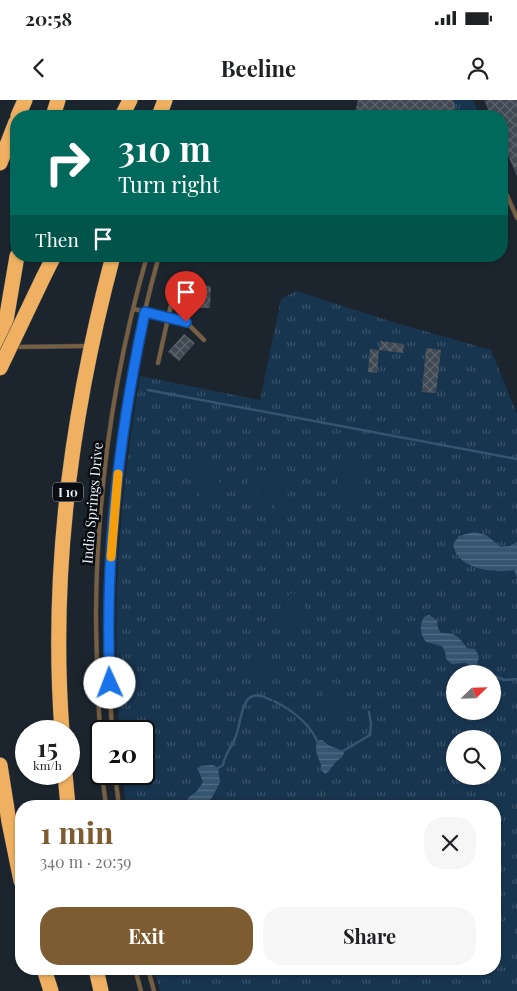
<!DOCTYPE html>
<html lang="en">
<head>
<meta charset="utf-8">
<style>
  body { margin:0; font-family:"Playfair Display",serif; background:#f6f6f6; color:#202124; height:100vh; display:flex; flex-direction:column; font-size:19px; white-space:nowrap }
  * { box-sizing:border-box; margin:0 }
  p { font-size:16px; color:#757577 }
  .icon { flex:none; width:28px; height:28px; fill:none; stroke:currentColor; stroke-width:2; stroke-linecap:round; stroke-linejoin:round }
  .map { position:relative; flex:1; overflow:hidden }
  .details { position:absolute; left:15px; top:700px; width:486px; height:175px; display:flex; flex-direction:column; background:#fff; border-radius:20px; box-shadow:0 1px 4px #0004 }
  .details>* { flex:none }
  .guide { position:absolute; left:10px; top:10px; width:498px; height:152px; border-radius:20px; box-shadow:0 1px 4px #0004; background:#00695c; color:#fff; overflow:hidden }
  .needle { width:32px; rotate:67deg }
  .tools { position:absolute; left:446px; top:565px; display:grid; gap:10px }
  .tools a { display:grid; place-items:center; width:55px; height:55px; border-radius:50%; background:#fff; box-shadow:0 1px 4px #0004; font-size:25px }
  .speed { position:absolute; left:15px; top:620px; display:flex; gap:10px; font-size:25px; font-weight:700; text-align:center }
  .speed>* { display:grid; place-content:center; width:65px; height:65px; border-radius:50%; background:#fff; box-shadow:0 1px 4px #0004; line-height:1 }
  .speed small { font-size:12px; font-weight:400 }
  .speed .limit { border:2px solid #111; border-radius:8px; background:#fff; color:#111 }
  .pin { position:absolute; display:grid; place-items:center; width:42px; height:42px; color:#fff; margin:-51px -21px; border-radius:50% 50% 50% 0; rotate:-45deg; box-shadow:0 0 5px #0007 }
  .pin .icon { rotate:45deg }
  .me { position:absolute; width:55px; margin:-28px; rotate:358deg; stroke-linejoin:round; filter:drop-shadow(0 0 4px #0008) }
  .turn { display:flex; align-items:center; gap:18px; height:105px; padding:0 25px; font-size:22px }
  .turn .icon { width:65px; height:65px; stroke-width:2.5 }
  .turn b { display:block; font-size:35px; line-height:42px }
  .then { display:flex; align-items:center; height:48px; padding:0 25px; background:#0003; gap:10px; font-size:19px }
  .round { display:grid; place-items:center; flex:none; width:52px; height:52px; border-radius:20px; background:#f6f6f6 }
  .overview { display:flex; align-items:center; justify-content:space-between; height:85px; padding:0 25px }
  h1 { font-size:30px; font-weight:700; line-height:38px; color:#7e5c31 }
  .action { display:flex; gap:10px; margin-top:auto; padding:10px 25px }
  .action a { flex:1; height:58px; border-radius:20px; background:#7e5c31; color:#fff; font-size:20px; font-weight:700; line-height:58px; text-align:center }
  .action a+a { background:#f6f6f6; color:#202124 }
  .status { display:flex; justify-content:space-between; align-items:center; height:35px; padding:0 25px; background:#fff; direction:ltr }
  .status svg { height:14px; fill:currentColor }
  header { display:flex; justify-content:space-between; align-items:center; height:65px; padding:0 25px; background:#fff; font-size:22px; font-weight:700 }
  .map>svg:first-child { display:block }
</style>
</head>
<body>
<div class="status"><b>20:58</b><svg viewBox="0 0 49 12"><path d="M0 12V9h3v3zM5 12V6h3v6zM10 12V3h3v9zM15 12V0h3v12zM26 1h20v11H26zM47 4h2v5h-2z"/></svg></div>
<header><svg class="icon" aria-label="back" viewBox="0 0 24 24"><path d="M15 5l-7 7 7 7"/></svg>Beeline<svg class="icon" aria-label="person" viewBox="0 0 24 24"><circle cx="12" cy="8" r="4"/><path d="M4 21q1-7 8-7t8 7"/></svg></header>
<div class="map">
<svg width="517" height="891" viewBox="0 0 517 891">
  <defs>
    <pattern id="grass-tufts" width="24" height="20" patternUnits="userSpaceOnUse" patternTransform="scale(1.25)"><rect width="24" height="20" fill="#183550"/><path d="M3 7l-1-3M5 7V3M7 7l1-3M15 17l-1-3M17 17v-4M19 17l1-3" fill="none" stroke="#3a536a"/></pattern>
    <pattern id="water-rules" width="6" height="5" patternUnits="userSpaceOnUse" patternTransform="scale(1.25)"><rect width="6" height="5" fill="#355471"/><path d="M0 2.5h6" fill="none" stroke="#526d86"/></pattern>
    <pattern id="building-cross-hatch" width="8" height="8" patternUnits="userSpaceOnUse" patternTransform="scale(1.25)"><rect width="8" height="8" fill="#404953"/><path d="M0 0l8 8M0 8l8-8" fill="none" stroke="#5c646c"/></pattern>
  </defs>
  <rect width="100%" height="100%" fill="#1c252d"/>
  <g fill="url(#grass-tufts)" fill-rule="evenodd">
    <path d="M453 0H473L478 12 475 16 442 15 456 9Z"/>
    <path d="M296 191 396 223 491 250 517 314V891H160L154 869H495V706H126L122 674H144V631H119C115 558 115 484 122 411 126 366 133 321 140 276L260 300 281 199ZM455 574H492V611H455ZM455 639H492V676H455Z"/>
  </g>
  <g fill="#183550">
    <path d="M352 360C362 359 368 364 370 373L364 381 360 395C349 403 339 399 336 387L342 371Z"/>
    <path d="M203 366C219 369 229 398 212 405L206 404C198 393 179 370 203 366Z"/>
    <path d="M256 370C262 370 271 370 276 374 288 382 290 404 290 416 287 421 282 421 277 418L275 406C270 403 265 405 260 402L257 392 252 389 248 383 251 372Z"/>
    <path d="M293 493C309 496 306 513 303 525L297 530 289 528C281 517 277 498 293 493Z"/>
    <path d="M392 508C400 515 402 526 390 530L384 525 382 515 386 509Z"/>
    <path d="M257 551C265 553 278 565 278 573L273 579C263 579 252 566 250 556Z"/>
    <path d="M332 583C352 583 349 628 327 616L321 600 323 590Z"/>
    <path d="M502 822 510 823C517 833 517 846 511 856 505 861 500 862 495 855L496 828Z"/>
  </g>
  <g fill="url(#water-rules)">
    <path d="M474 432 486 435 501 447 510 446 517 442V477L514 470C494 473 457 470 453 444L459 436Z"/>
    <path d="M429 515 437 520 438 528 441 533C456 532 459 537 467 548L475 549 479 556 477 565 473 567 466 563 452 564 446 559 445 552 442 546 426 542C420 534 419 526 424 517Z"/>
    <path d="M322 640 328 645 343 651 344 653C342 659 339 658 336 662 331 666 331 671 325 674L322 671C322 661 313 654 317 641Z"/>
    <path d="M213 665 218 668 220 682C216 690 212 699 205 706H190L188 704V698L197 691 203 682 198 669 200 666Z"/>
  </g>
  <g fill="none" stroke-linecap="round" stroke-linejoin="round">
    <g stroke="#355471" stroke-width="2.5">
      <path d="M148 290 517 359"/>
      <path d="M475 566 483 574"/>
      <path d="M492 575 504 580 517 579"/>
      <path d="M274 601C292 610 309 623 317 641"/>
      <path d="M343 651 370 635 371 624 369 612"/>
      <path d="M218 668 223 665C225 653 232 647 236 636 243 617 240 583 271 600"/>
    </g>
  </g>
  <g fill="url(#building-cross-hatch)">
    <path d="M358 0H453L456 9 439 16H359L356 15 355 12Z"/>
    <path d="M484 0H517V76L501 40V16H491Z"/>
    <path d="M198 185 211 186 210 208H195V198L198 196V191L200 189Z"/>
    <path d="M184 234 195 243 179 261 168 252Z"/>
    <path d="M380 241 404 244 403 253 379 250Z"/>
    <path d="M426 248 441 250 436 293 422 292Z"/>
    <path d="M370 249 379 250 377 273 368 272Z"/>
  </g>
  <g fill="none" stroke-linecap="round" stroke-linejoin="round">
    <g stroke="#394249" stroke-width="5">
      <g id="lane">
        <path d="M501 82 517 118"/>
        <path d="M174 192 195 194"/>
        <path d="M134 209 186 222 204 240"/>
        <path d="M13 247 89 246"/>
        <path d="M158 263 175 187 196 188"/>
        <path d="M112 631C101 472 116 309 159 156"/>
        <path d="M101 656C99 608 96 560 96 512 97 393 114 271 147 156"/>
        <path d="M102 674 106 706"/>
        <path d="M115 674 119 706"/>
        <path d="M135 869 141 891"/>
        <path d="M148 869 154 891"/>
      </g>
    </g>
    <g stroke="#394249" stroke-width="16">
      <g id="highway">
        <path d="M18 16 25 0"/>
        <path d="M53 16 58 0"/>
        <path d="M122 16 130 0"/>
        <path d="M159 16 165 0"/>
        <path d="M0 63 16 22"/>
        <path d="M43 178 54 156"/>
        <path d="M0 256 17 156"/>
        <path d="M62 631C50 472 72 310 113 156"/>
        <path d="M0 665 9 722 21 781"/>
        <path d="M65 674 68 706"/>
        <path d="M44 869 51 891"/>
        <path d="M96 869 101 891"/>
      </g>
    </g>
    <use href="#lane" stroke="#785f41" stroke-width="4"/>
    <use href="#highway" stroke="#f0b062" stroke-width="15"/>
    <g stroke="#394249" stroke-width="16" stroke-linecap="butt">
      <path id="highway-bridge" d="M0 268 43 178"/>
    </g>
    <use href="#highway-bridge" stroke="#f0b062" stroke-width="15"/>
  </g>
  <g fill="none" stroke-linecap="round" stroke-linejoin="round">
    <g stroke="#114b97" stroke-width="12">
      <path id="route" d="M110 583C104 458 119 333 145 212L186 222"/>
    </g>
    <use href="#route" stroke="#1a73e8" stroke-width="9"/>
    <path stroke="#f59e0b" stroke-width="9" d="M111 457 118 374"/>
  </g>
  <g text-anchor="middle" dominant-baseline="central" stroke-width="5" stroke-linejoin="round" paint-order="stroke">
    <rect fill="#090d11" stroke="#a8adb3" stroke-width="1" x="53" y="382.5" width="30" height="19" rx="4"/>
    <g font-size="12" font-weight="bold" fill="#ecf2f8">
      <text x="68" y="392">I 10</text>
    </g>
    <g font-size="14" fill="#ecf2f8" stroke="#090d11">
      <text transform="translate(92 403) rotate(-85)">Indio Springs Drive</text>
    </g>
  </g>
</svg>
<div class="tools">
<a><svg class="needle" viewBox="-14 -14 28 28"><path d="M0-13l5 13h-10z" fill="#e53935"/><path d="M0 13l5-13h-10z" fill="#757577"/></svg></a>
<a><svg class="icon" aria-label="search" viewBox="0 0 24 24"><circle cx="10" cy="10" r="6"/><path d="M15 15l6 6"/></svg></a>
</div>
<div class="speed"><div>15<small>km/h</small></div><div class="limit">20</div></div>
<div class="pin" style="left:186px;top:222px;background:#d93025"><svg class="icon" aria-label="arrive" viewBox="0 0 24 24"><path d="M6 21V4h12l-3 4 3 4H6"/></svg></div>
<svg class="me" style="left:110px;top:583px" viewBox="-20 -20 40 40"><circle r="19" fill="#fff"/><path d="M0-13L10 11 0 6-10 11z" fill="#1a73e8"/></svg>
<div class="guide">
<div class="turn"><svg class="icon" aria-label="right" viewBox="0 0 24 24"><path d="M7 20v-9h11M14 6l5 5-5 5"/></svg><div><b>310 m</b>Turn right</div></div>
<div class="then">Then<svg class="icon" aria-label="arrive" viewBox="0 0 24 24"><path d="M6 21V4h12l-3 4 3 4H6"/></svg></div>
</div>
<section class="details">
<div class="overview"><div><h1>1 min</h1><p>340 m · 20:59</p></div><a class="round"><svg class="icon" aria-label="close" viewBox="0 0 24 24"><path d="M6 6l12 12M18 6L6 18"/></svg></a></div>
<div class="action"><a>Exit</a><a>Share</a></div>
</section>
</div>
</body>
</html>
